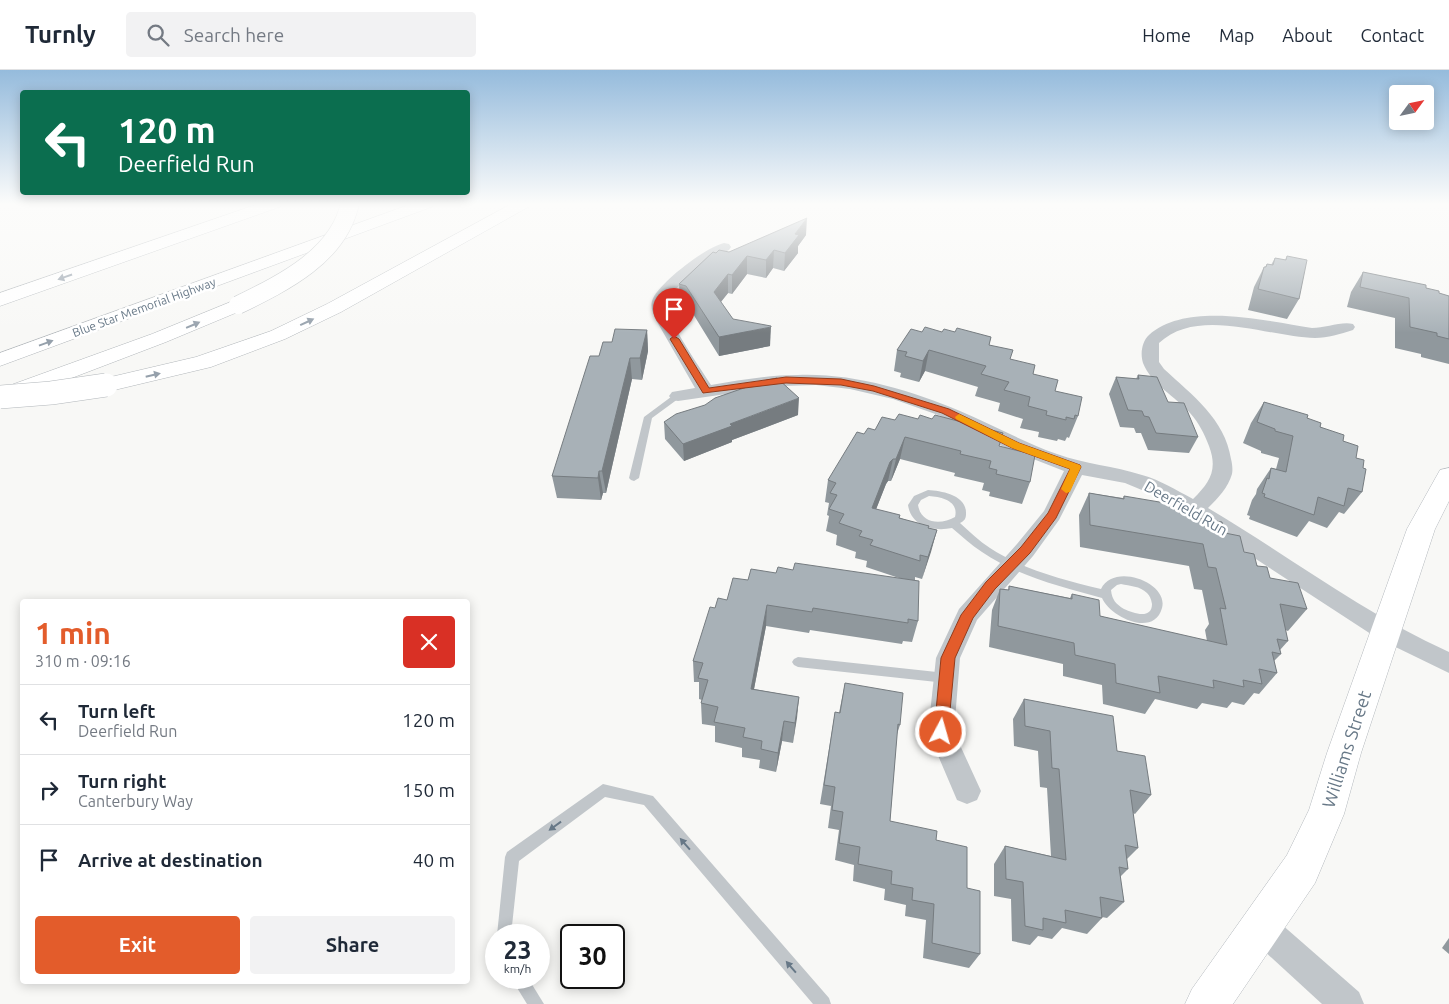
<!DOCTYPE html>
<html lang="en">
<head>
<meta charset="utf-8">
<style>
  body { margin:0; font-family:Ubuntu,sans-serif; background:#f2f2f3; color:#1f2937; height:100vh; display:flex; flex-direction:column; font-size:19px; white-space:nowrap }
  * { box-sizing:border-box; margin:0 }
  p { font-size:16px; color:#747a83 }
  .icon { flex:none; width:28px; height:28px; fill:none; stroke:currentColor; stroke-width:2; stroke-linecap:round; stroke-linejoin:round }
  .map { position:relative; flex:1; overflow:hidden }
  .drawer { position:absolute; left:20px; top:529px; width:450px; height:385px; display:flex; flex-direction:column; background:#fff; border-radius:5px; box-shadow:0 2px 12px #0003 }
  .drawer>* { flex:none }
  .banner { position:absolute; left:20px; top:20px; width:450px; height:105px; border-radius:5px; box-shadow:0 2px 12px #0003; background:#0b6e4f; color:#fff; overflow:hidden }
  .needle { width:32px; rotate:57deg }
  .controls { position:absolute; left:1389px; top:15px; display:grid; gap:10px }
  .controls a { display:grid; place-items:center; width:45px; height:45px; border-radius:5px; background:#fff; box-shadow:0 2px 12px #0003; font-size:25px }
  .speed { position:absolute; left:485px; top:854px; display:flex; gap:10px; font-size:25px; font-weight:700; text-align:center }
  .speed>* { display:grid; place-content:center; width:65px; height:65px; border-radius:50%; background:#fff; box-shadow:0 2px 12px #0003; line-height:1 }
  .speed small { font-size:12px; font-weight:400 }
  .speed .limit { border:2px solid #111; border-radius:8px; background:#fff; color:#111 }
  .pin { position:absolute; display:grid; place-items:center; width:42px; height:42px; color:#fff; margin:-51px -21px; border-radius:50% 50% 50% 0; rotate:-45deg; box-shadow:0 0 5px #0007 }
  .pin .icon { rotate:45deg }
  .me { position:absolute; width:55px; margin:-28px; rotate:6deg; stroke-linejoin:round; filter:drop-shadow(0 0 4px #0008) }
  .turn { display:flex; align-items:center; gap:18px; height:105px; padding:0 15px; font-size:22px }
  .turn .icon { width:65px; height:65px; stroke-width:2.5 }
  .turn b { display:block; font-size:35px; line-height:42px }
  .round { display:grid; place-items:center; flex:none; width:52px; height:52px; border-radius:5px; background:#f2f2f3 }
  .summary { display:flex; align-items:center; justify-content:space-between; height:85px; padding:0 15px }
  h1 { font-size:30px; font-weight:700; line-height:38px; color:#e35c2b }
  .cta { display:flex; gap:10px; margin-top:auto; padding:10px 15px }
  .cta a { flex:1; height:58px; border-radius:5px; background:#e35c2b; color:#fff; font-size:20px; font-weight:700; line-height:58px; text-align:center }
  .cta a+a { background:#f2f2f3; color:#1f2937 }
  ul { padding:0; list-style:none }
  li { display:flex; align-items:center; gap:15px; height:70px; padding:0 15px; border-top:1px solid #e0e1e3 }
  li div { flex:1 }
  li b { display:block; font-size:19px }
  li em { font-style:normal }
  header { display:flex; align-items:center; gap:30px; box-sizing:border-box; height:70px; padding:0 25px; background:#fff; border-bottom:1px solid #e0e1e3 }
  header strong { font-size:24px }
  nav { display:flex; gap:28px; margin-inline-start:auto; font-size:18px }
  .search { width:350px; height:45px; background:#f2f2f3; display:flex; align-items:center; gap:12px; box-sizing:border-box; padding:0 18px; border-radius:5px; color:#747a83; font-size:19px }
  .map>svg:first-child { display:block }
</style>
</head>
<body>
<header>
<strong>Turnly</strong>
<div class="search"><svg class="icon" aria-label="search" viewBox="0 0 24 24"><circle cx="10" cy="10" r="6"/><path d="M15 15l6 6"/></svg>Search here</div>
<nav><a>Home</a><a>Map</a><a>About</a><a>Contact</a></nav>
</header>
<div class="map">
<svg width="1449" height="934" viewBox="0 0 1449 934">
  <rect width="100%" height="100%" fill="#f8f8f6"/>
  <g fill="none" stroke-linecap="round" stroke-linejoin="round">
    <g stroke="#b4b9be" stroke-width="1">
      <path id="secondary" d="M1449 398V431L1435 459 1361 683 1344 744 1315 813 1233 934H1185L1192 919 1287 785 1309 740 1327 683 1407 459 1440 400Z"/>
    </g>
    <g stroke="#b2b7bb" stroke-width="1">
      <g id="highway">
        <path d="M261 133H284L282 136 0 236V223Z"/>
        <path d="M414 133H436L434 136 0 296V283Z"/>
        <path d="M513 133H532L530 136 341 242 285 269 211 297 106 322 98 320 95 315 98 310 196 287 271 261 327 234Z"/>
        <path d="M238 229 245 231 248 235 245 239 166 272 14 330 6 332 0 330V319L152 264Z"/>
      </g>
    </g>
    <g fill="#c1c6ca" fill-rule="evenodd">
      <path d="M675 324H681L682 326 652 348 639 408 634 411 631 410 629 408 644 347Z"/>
      <path d="M928 420C942 421 967 425 966 444 966 449 964 451 960 453 970 462 979 471 990 478 1022 499 1063 510 1101 519 1114 492 1169 513 1162 538 1154 568 1110 547 1102 528 1061 517 1017 506 982 482 971 475 962 466 952 458 933 462 911 456 908 435L914 426ZM929 426C942 427 959 431 955 447 941 455 921 454 918 435L921 430ZM1121 514C1130 516 1140 516 1147 523 1150 526 1151 529 1152 534 1152 550 1133 543 1124 539 1116 534 1112 530 1111 520L1117 515Z"/>
      <path d="M798 587 946 603 950 604 952 608 950 612 946 613 798 597 794 595 792 592 794 589Z"/>
      <path d="M603 714 653 726 829 928 831 934H813L644 735 605 727 519 791 511 865H497L505 787 507 782Z"/>
      <path d="M511 908H528L544 934H527Z"/>
    </g>
    <g fill="#c1c6ca" fill-rule="evenodd">
      <path d="M724 173 729 174 731 177 729 180C713 187 701 197 688 209 681 215 670 221 667 231 663 246 702 300 711 315 740 310 769 305 798 305 853 303 910 320 960 341 993 355 1023 372 1057 384 1085 394 1114 396 1142 405 1160 410 1176 420 1193 429 1210 412 1218 400 1209 376 1204 363 1199 353 1190 343 1176 327 1151 314 1143 293 1140 284 1142 271 1149 265 1187 231 1266 251 1312 258 1325 258 1342 251 1353 254L1355 257 1353 260C1340 264 1328 268 1315 268 1268 267 1198 236 1159 273V292L1164 299C1192 325 1225 349 1231 389 1232 393 1233 399 1232 404 1228 418 1218 428 1208 438 1289 486 1363 543 1449 582V603L1377 568 1207 457 1149 423 1125 413 1082 405 1059 450 1033 486 977 550 960 588 954 662 981 721 977 730 967 734 957 730 928 662 936 588 959 539 1017 474 1044 441 1064 401 1008 379 941 346 893 329 850 319 816 315 781 316 678 331 672 330 669 326 672 322 695 318 656 250C654 244 650 238 652 231 657 214 706 177 724 173Z"/>
      <path d="M1261 841 1272 846 1359 922 1364 934H1322L1250 868 1245 857 1250 846Z"/>
    </g>
    <use href="#secondary" fill="#fff" fill-rule="evenodd"/>
    <use href="#highway" fill="#fff" fill-rule="evenodd"/>
    <g stroke="#b2b7bb" stroke-width="19" stroke-linecap="butt">
      <path id="highway-bridge-far1" d="M238 235C283 213 339 186 350 133"/>
    </g>
    <g stroke="#b2b7bb" stroke-width="24" stroke-linecap="butt">
      <path id="highway-bridge" d="M0 327 51 323 106 315"/>
    </g>
    <use href="#highway-bridge-far1" stroke="#fff" stroke-width="18"/>
    <use href="#highway-bridge" stroke="#fff" stroke-width="23"/>
  </g>
  <g fill="#90989d">
    <path d="M806 165 798 176V183L784 201 773 198 766 208 747 204 732 224 728 223 721 232 733 249 770 276 719 286 687 234 680 233 679 214 716 183 729 182Z"/>
    <path d="M1287 186 1299 229 1287 249 1248 240 1254 217 1264 197H1265L1267 194 1271 195 1275 188 1285 190Z"/>
    <path d="M1363 202 1426 218 1439 223 1449 226V294L1421 287V284L1395 278V248L1347 237 1351 222Z"/>
    <path d="M647 260 648 281 642 310 632 309 606 423H603L601 430 557 428 552 406 599 286Z"/>
    <path d="M922 262H955L991 267 989 275 1033 304 1055 321 1078 346 1069 368 1067 367 1065 371 1058 369 1057 371 1038 367 1039 362 1020 358 1023 349 998 341 1000 333 975 326 978 317 925 301 919 312 900 307 901 303 894 301 897 280Z"/>
    <path d="M1138 305 1168 332 1198 367 1189 383 1148 380 1141 363H1136L1134 358 1120 357 1109 324 1116 307 1136 309Z"/>
    <path d="M1264 332 1307 348 1343 371 1363 398 1362 422 1344 444 1339 442 1327 458 1309 451 1297 467 1249 449 1250 446 1247 445 1252 430 1256 424 1257 419 1271 398 1276 399 1279 388 1261 383V381L1243 373 1251 353Z"/>
    <path d="M798 345 732 370V372L684 391 665 369 664 352Z"/>
    <path d="M875 360 999 376 1030 412 1022 434 989 426 990 422 982 420 984 413 954 406 955 403 900 389 891 411H888L886 414 876 439 928 458 937 460 922 509 915 507V511L918 551 912 572 903 571 902 574 810 560 809 563 766 556 754 619 799 627 793 673 782 671 776 702 759 698 760 690 742 687V678L715 672V656L702 654 701 633 702 630 699 629V612H694L693 591 715 538 727 530 748 510 776 503 793 500 902 509 866 497 867 491 855 488 856 482 836 475 837 465 826 461 829 446 827 445 829 433 825 432 828 410 864 364Z"/>
    <path d="M1089 423 1123 428 1124 426 1178 440 1197 448 1225 463 1270 508 1307 539 1288 561 1285 560 1288 571 1280 580 1281 584 1274 591 1277 603 1259 624 1254 623 1244 635 1232 632 1227 638 1202 633 1197 639 1155 629 1145 644 1103 634 1102 615 1063 606V594L989 577 992 540 1000 519 1008 520 1009 516 1070 528 1072 524 1100 546 1207 571 1205 560 1209 554 1202 520 1194 519 1189 496 1080 477 1079 445Z"/>
    <path d="M845 613 900 655 897 664 890 751 936 770 967 818 980 884 969 898 923 888 926 850 905 846 906 835 884 830 885 819 853 811 854 795 835 790 839 760 828 758 831 736 820 734 835 642 839 643Z"/>
    <path d="M1024 629 1117 681 1151 725 1135 744 1133 743 1138 778 1127 789 1128 799 1120 807 1124 832 1107 848 1102 847V848L1087 864 1062 858 1052 869 1038 866 1030 875 1012 871 1011 829 994 826V794L1005 776 1051 786 1047 718 1040 717 1038 681 1014 676 1013 649Z"/>
    <path d="M1449 868V884L1442 878Z"/>
  </g>
  <g fill="#767c80">
    <path d="M807 148 806 165 798 176V183L784 201 785 183 795 164Z"/>
    <path d="M774 180 773 198 766 208V190Z"/>
    <path d="M747 186V204L732 224V205Z"/>
    <path d="M728 204V223L714 240V222Z"/>
    <path d="M771 257 770 276 719 286V267Z"/>
    <path d="M647 260 648 281 642 310 640 288Z"/>
    <path d="M929 280 925 301 919 312 923 291Z"/>
    <path d="M630 288 632 309 606 423 602 401Z"/>
    <path d="M799 328 798 345 732 370V372L684 391 683 374 730 354Z"/>
    <path d="M905 367 900 389 891 411 896 389Z"/>
    <path d="M893 389 888 411 886 414 868 460 872 438 890 392Z"/>
    <path d="M599 401 603 423 601 430 598 408Z"/>
    <path d="M937 460 931 482 922 509 928 487Z"/>
    <path d="M767 535 766 556 750 640 751 619Z"/>
    <path d="M799 627 797 648 793 673 795 653Z"/>
    <path d="M784 651 782 671 776 702 778 683Z"/>
  </g>
  <g fill="#a8b1b7" stroke="#767c80">
    <path d="M807 148 795 164 799 165 785 183 774 180 766 190 747 186 732 205 728 204 714 222 733 249 771 256V257L719 267 686 216 679 214 713 182 716 183 719 180 729 182Z"/>
    <path d="M1287 186 1307 190 1299 229 1258 219 1264 197H1266L1267 194 1273 195 1275 188 1286 190Z"/>
    <path d="M1363 202 1426 215V218L1439 221V223L1449 226V269L1437 266V263L1410 257 1409 228 1360 217Z"/>
    <path d="M925 257 942 262 944 259 955 262 957 258 991 267 989 275 1013 280 1010 289 1035 295 1033 304 1058 310 1055 321 1082 327 1078 346 1075 345 1074 349 1066 347V350L1046 345 1047 341 1028 336 1030 327 1004 320 1009 312 981 304 986 296 929 280 923 291 905 286 907 282 897 280 911 259 922 262Z"/>
    <path d="M615 259 647 260 640 288H630L602 401H599L598 408 552 406 590 286H599L603 272H612Z"/>
    <path d="M1138 305 1157 307 1168 332 1184 333 1198 367 1156 363 1149 347 1144 346 1142 341 1128 340 1116 307 1139 309Z"/>
    <path d="M777 308 799 328 730 354 732 356 683 374 664 352 676 344 705 335 715 328 767 310Z"/>
    <path d="M1264 332 1308 345 1307 348 1321 353 1320 357 1344 365 1343 371 1358 376 1356 388 1364 390 1363 398 1366 399 1362 422 1348 418 1344 436 1318 427 1314 445 1264 427 1265 424 1262 423 1267 408 1269 409 1271 398 1286 402 1293 366 1275 361V359L1257 352Z"/>
    <path d="M899 344 918 349 920 345 932 349 935 345 1003 363 999 376 1035 385 1030 412 996 404 997 400 989 398 991 391 960 384 961 381 905 367 896 389H893L890 392 872 438 900 445 899 448 929 456 928 458 937 460 928 487 920 485V491L870 475 873 470 859 466 862 461 839 453 844 444 829 439 837 425 830 423 836 413 828 410 857 362 864 364 868 358 875 360 882 347 895 350Z"/>
    <path d="M1089 423 1124 429V426L1177 435 1178 440 1196 443 1197 448 1222 452 1225 463 1240 466 1244 482 1254 484 1257 496 1267 497 1270 508 1298 513 1307 539 1280 534 1288 571 1277 569 1281 584 1272 582 1277 603 1259 599 1262 614 1243 610 1244 617 1213 610 1214 618 1158 606 1160 623 1116 613 1115 594 1075 585 1074 573 998 556 1000 519 1009 520V516L1072 529V524L1099 530 1100 546 1227 575 1220 538 1226 539 1216 498 1208 497 1203 474 1090 455Z"/>
    <path d="M795 493 919 511 918 551 908 549V553L813 538 812 542 767 535 751 619 799 627 795 653 784 651 778 683 761 679 762 671 743 667 745 658 714 652 718 637 701 633 708 610 698 608 703 593 693 591 710 537 715 538 718 528 727 530 733 508 748 510 751 499 776 503 778 497 793 500Z"/>
    <path d="M845 613 903 623 900 655 898 654 890 751 937 761 936 770 967 777V818L980 821V884L932 873 934 834 912 830 913 818 891 814 892 801 858 794 860 777 839 773 843 742 832 740 835 717 824 715 835 642 840 643Z"/>
    <path d="M1024 629 1113 646 1117 681 1145 686 1151 725 1130 720 1138 778 1125 775 1128 799 1119 797 1124 832 1100 827 1102 848 1065 840 1066 853 1043 848V860L1025 856 1023 812 1006 809 1005 776 1066 790 1059 699 1052 698 1050 661 1025 656Z"/>
  </g>
  <defs><path id="oneway-solid" d="M-6-.8H1V-3.2L6.5 0L1 3.2V.8H-6Z" transform="scale(1.25)"/></defs>
  <g fill="#95a0ab">
    <use href="#oneway-solid" transform="translate(65 207) rotate(161)"/>
    <use href="#oneway-solid" transform="translate(307 252) rotate(-25)"/>
    <use href="#oneway-solid" transform="translate(193 255) rotate(-23)"/>
    <use href="#oneway-solid" transform="translate(46 273) rotate(-20)"/>
    <use href="#oneway-solid" transform="translate(153 305) rotate(-13)"/>
  </g>
  <g fill="#677887">
    <use href="#oneway-solid" transform="translate(555 756) rotate(144)"/>
    <use href="#oneway-solid" transform="translate(685 774) rotate(-131)"/>
    <use href="#oneway-solid" transform="translate(791 897) rotate(-131)"/>
  </g>
  <linearGradient id="sky" x2="0" y2="1"><stop stop-color="#95bbdc"/><stop offset="0.51" stop-color="#fcfcfb"/><stop offset="1" stop-color="#fcfcfb" stop-opacity="0"/></linearGradient>
  <rect width="1449" height="263" fill="url(#sky)"/>
  <path fill="#e35c2b" stroke="#943c1c" d="M674 266 679 269 709 318 786 307 841 309 874 316 949 339 1019 373 1080 395 1081 397 1056 448 1030 483 995 519 973 548 955 588 948 662 946 667 941 669 936 667 934 662 941 588 961 545 986 512 1021 477 1048 443 1070 399 1012 378 942 343 873 321 841 315 786 313 703 323 670 269Z"/>
  <path fill="#f59e0b" d="M959 344 1019 373 1080 395 1081 397 1070 422 1066 423 1061 419 1070 399 1012 378 956 349 955 347Z"/>
  <g text-anchor="middle" dominant-baseline="central" stroke-width="5" stroke-linejoin="round" paint-order="stroke">
    <g font-size="12" fill="#677887" stroke="#fff">
      <text transform="translate(144 237) rotate(-20)">Blue Star Memorial Highway</text>
    </g>
    <g font-size="15" fill="#677887" stroke="#fff">
      <text transform="translate(1186 438) rotate(30)">Deerfield Run</text>
    </g>
    <g font-size="18" fill="#677887" stroke="#fff">
      <text transform="translate(1346 679) rotate(-72)">Williams Street</text>
    </g>
  </g>
</svg>
<div class="controls">
<a><svg class="needle" viewBox="-14 -14 28 28"><path d="M0-13l5 13h-10z" fill="#e53935"/><path d="M0 13l5-13h-10z" fill="#747a83"/></svg></a>
</div>
<div class="speed"><div>23<small>km/h</small></div><div class="limit">30</div></div>
<div class="pin" style="left:674px;top:269px;background:#d93025"><svg class="icon" aria-label="arrive" viewBox="0 0 24 24"><path d="M6 21V4h12l-3 4 3 4H6"/></svg></div>
<svg class="me" style="left:941px;top:662px" viewBox="-20 -20 40 40"><circle r="17" fill="#e35c2b" stroke="#fff" stroke-width="3"/><path d="M0-11L8 9 0 5-8 9z" fill="#fff"/></svg>
<div class="banner">
<div class="turn"><svg class="icon" aria-label="left" viewBox="0 0 24 24"><path d="M17 20v-9H6M10 6l-5 5 5 5"/></svg><div><b>120 m</b>Deerfield Run</div></div>
</div>
<section class="drawer">
<div class="summary"><div><h1>1 min</h1><p>310 m · 09:16</p></div><a class="round" style="background:#d93025;color:#fff"><svg class="icon" aria-label="close" viewBox="0 0 24 24"><path d="M6 6l12 12M18 6L6 18"/></svg></a></div>
<ul>
<li><svg class="icon" aria-label="left" viewBox="0 0 24 24"><path d="M17 20v-9H6M10 6l-5 5 5 5"/></svg><div><b>Turn left</b><p>Deerfield Run</p></div><em>120 m</em></li>
<li><svg class="icon" aria-label="right" viewBox="0 0 24 24"><path d="M7 20v-9h11M14 6l5 5-5 5"/></svg><div><b>Turn right</b><p>Canterbury Way</p></div><em>150 m</em></li>
<li><svg class="icon" aria-label="arrive" viewBox="0 0 24 24"><path d="M6 21V4h12l-3 4 3 4H6"/></svg><div><b>Arrive at destination</b></div><em>40 m</em></li>
</ul>
<div class="cta"><a>Exit</a><a>Share</a></div>
</section>
</div>
</body>
</html>
